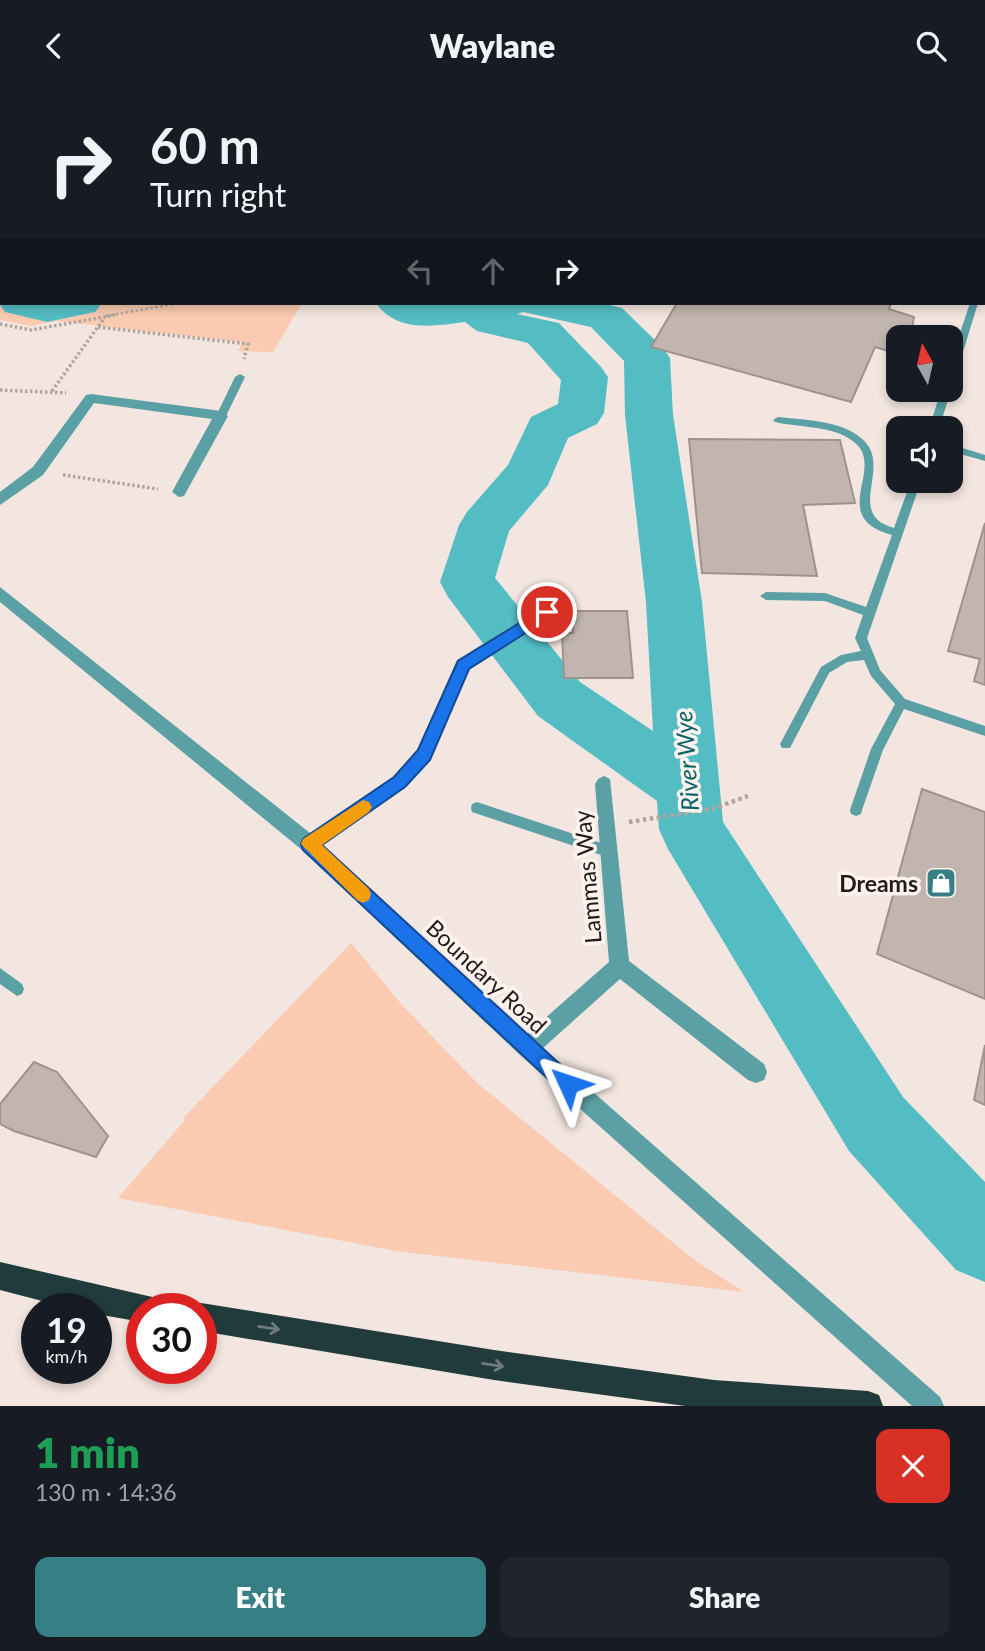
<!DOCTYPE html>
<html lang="en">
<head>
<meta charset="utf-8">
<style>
  body { margin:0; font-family:Lato,sans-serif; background:#20242c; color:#f1f3f6; height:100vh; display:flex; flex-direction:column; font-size:26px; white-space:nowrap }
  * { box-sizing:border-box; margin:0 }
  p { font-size:23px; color:#9ea1a6 }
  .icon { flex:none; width:38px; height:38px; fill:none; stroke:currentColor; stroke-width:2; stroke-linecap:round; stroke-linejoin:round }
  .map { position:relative; height:1315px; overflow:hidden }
  .panel { display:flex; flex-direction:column; background:#171b24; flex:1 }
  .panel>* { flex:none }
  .top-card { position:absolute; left:0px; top:0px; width:985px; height:214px; box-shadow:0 4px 10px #0003; background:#171b24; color:#f1f3f6; overflow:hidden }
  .needle { width:46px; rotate:352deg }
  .fabs { position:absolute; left:886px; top:234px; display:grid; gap:14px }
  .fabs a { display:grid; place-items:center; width:77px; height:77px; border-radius:14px; background:#171b24; box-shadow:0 4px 10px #0003; font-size:35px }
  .speed { position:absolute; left:21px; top:1202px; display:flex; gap:14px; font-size:35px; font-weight:700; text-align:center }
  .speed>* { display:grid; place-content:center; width:91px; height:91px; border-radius:50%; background:#171b24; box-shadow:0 4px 10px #0003; line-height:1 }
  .speed small { font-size:18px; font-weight:400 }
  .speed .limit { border:10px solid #d22; background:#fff; color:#111 }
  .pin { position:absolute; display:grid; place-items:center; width:60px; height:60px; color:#fff; margin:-30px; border:4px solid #fff; border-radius:50%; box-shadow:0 2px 7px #0007 }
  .me { position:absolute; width:77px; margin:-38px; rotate:312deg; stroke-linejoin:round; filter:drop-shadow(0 0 5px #0008) }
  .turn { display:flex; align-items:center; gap:24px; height:147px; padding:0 35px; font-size:32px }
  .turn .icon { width:91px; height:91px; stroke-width:2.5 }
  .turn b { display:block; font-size:49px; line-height:60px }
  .lanes { display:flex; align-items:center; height:66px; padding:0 35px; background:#0003; justify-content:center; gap:35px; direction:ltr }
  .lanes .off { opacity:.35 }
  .round { display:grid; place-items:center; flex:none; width:74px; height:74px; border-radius:14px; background:#20242c }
  .headline { display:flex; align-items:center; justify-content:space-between; height:119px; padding:0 35px }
  h1 { font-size:42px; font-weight:800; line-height:52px; color:#1e9e55 }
  .cta { display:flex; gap:14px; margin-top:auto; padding:14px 35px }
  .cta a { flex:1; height:80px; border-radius:14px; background:#367f84; color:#fff; font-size:28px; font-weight:800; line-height:80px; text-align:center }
  .cta a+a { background:#20242c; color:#f1f3f6 }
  header { display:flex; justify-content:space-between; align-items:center; height:91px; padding:0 35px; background:#171b24; font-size:32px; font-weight:800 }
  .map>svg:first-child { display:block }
</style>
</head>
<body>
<header><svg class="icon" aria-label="back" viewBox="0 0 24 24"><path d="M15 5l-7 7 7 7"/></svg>Waylane<svg class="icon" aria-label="search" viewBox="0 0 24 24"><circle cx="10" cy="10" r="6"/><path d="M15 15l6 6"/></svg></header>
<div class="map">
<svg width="985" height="1315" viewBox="0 0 985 1315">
  <rect width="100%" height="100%" fill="#f3e5df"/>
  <g fill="#facbb1">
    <path d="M0 206 2 212 60 215 88 212H302L273 261 238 260 242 251 56 230 31 235 0 229Z"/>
    <path d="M351 852 402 914 477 992 697 1171 744 1201 396 1160 118 1107 185 1029 184 1026Z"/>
  </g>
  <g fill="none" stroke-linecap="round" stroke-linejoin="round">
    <g fill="#54bdc4" fill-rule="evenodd">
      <path d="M125 0H159L124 2Z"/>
      <path d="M2 118V143H0V119Z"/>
      <path d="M2 207V212H102L95 221 47 231 5 221 0 214Z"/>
      <path d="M376 212H601L622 217 663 257 670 267 673 324 702 511 723 731 903 1006 985 1091V1191L956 1179 849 1060 668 758 659 738 657 710 538 625 448 506 440 491 459 434 467 421 508 374 531 326 558 313 561 289 528 252 477 240 465 231C434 235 397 242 376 212ZM523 221 591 236 624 270 625 324 646 511 653 640 580 591 495 487 509 440 548 394 568 347 597 333 604 322 608 286 601 276 559 232 517 223Z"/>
    </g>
  </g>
  <g fill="#c2b5af" stroke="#9f928c" stroke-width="2">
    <path d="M677 212H891L889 218 914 226 910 247H898V263L875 256 851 311 651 256Z"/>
    <path d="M689 348 840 349 855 412 803 414 817 485 702 482Z"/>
    <path d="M985 432V594L974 590 980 568 948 560Z"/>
    <path d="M572 520H627L633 587H564L562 542H573Z"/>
    <path d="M922 698 985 721V908L877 863Z"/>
    <path d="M985 954V1014L974 1009Z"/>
    <path d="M34 971 57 981 108 1045 96 1066 14 1040 0 1033V1013Z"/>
  </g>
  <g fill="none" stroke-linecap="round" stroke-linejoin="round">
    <path stroke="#b0a5a0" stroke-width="2.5" stroke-dasharray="2.5 2.5" stroke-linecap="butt" d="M106 225 180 212"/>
    <g stroke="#b0a5a0" stroke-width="3.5" stroke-dasharray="2.5 2.5" stroke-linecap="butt">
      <path d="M0 233 31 239 115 224"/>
      <path d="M98 236 248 253 244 268"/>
      <path d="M0 299 66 302"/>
      <path d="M52 300 105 226"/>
      <path d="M63 384 158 398"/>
    </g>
    <path stroke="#b0a5a0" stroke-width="4.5" stroke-dasharray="3.5 3.5" stroke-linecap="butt" d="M629 731 712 718 748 705"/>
    <g fill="#5aa0a4" fill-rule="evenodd">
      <path d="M985 191V197H984V192Z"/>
      <path d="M970 212H978L955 287 950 290V272Z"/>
      <path d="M240 283 245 286 226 325 224 327H218L216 325 235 286Z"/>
      <path d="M941 299H951L939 338H929Z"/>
      <path d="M778 326C804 329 840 329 861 347 895 374 843 423 894 437L911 390H921L867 547 880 579 905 608 985 635V645L904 618 883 659 862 719 861 723 856 725 851 723 850 719 871 658 895 613 871 585 864 569 847 571 829 582 790 657H782L780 653 821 576 841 564 861 560 855 547 863 524 825 510 766 509 760 505 766 501 825 502 866 516 892 444C826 426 887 377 854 351 833 334 800 337 775 331L773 329Z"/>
      <path d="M950 353 985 364V370L950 360Z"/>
      <path d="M477 711 610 755 615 757 617 761 615 765 610 767 472 721 471 717 472 713Z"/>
      <path d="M0 877 22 893 24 898 22 903 17 905 0 893Z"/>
    </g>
    <g fill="#5aa0a4" fill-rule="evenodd">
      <path d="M22 0H34L21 2Z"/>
      <path d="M365 0H381L382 2H366Z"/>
      <path d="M436 0H447L435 2Z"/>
      <path d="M626 0H643L644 2H627Z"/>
      <path d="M0 16H2L0 23Z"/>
      <rect x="984" y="79" width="1" height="6"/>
      <path d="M91 303 221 320 228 325 184 405 179 406 172 401 212 328 94 312 43 384 0 414V401L33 376 86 304Z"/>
      <path d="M0 496 310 742 393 686 417 659 457 569 541 517H553L555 521 553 525 469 578 430 669 405 696 323 754 527 943 609 871 595 693 598 688 604 685 610 688 629 870 764 973 767 981 764 989 756 992 748 989 620 888 543 957 940 1306 944 1315H912L520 964 302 759 0 511Z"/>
    </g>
    <g fill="#213a3c" fill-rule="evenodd">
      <path d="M0 1171 161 1208 165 1218H142V1231L96 1223V1218H73L0 1199Z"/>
      <path d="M201 1212 494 1259 714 1289 868 1300 879 1304 883 1315H685L494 1289 201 1240V1218H190Z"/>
    </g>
  </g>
  <defs><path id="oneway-shaft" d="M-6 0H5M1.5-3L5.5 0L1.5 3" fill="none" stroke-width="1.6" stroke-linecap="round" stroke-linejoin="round" transform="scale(1.75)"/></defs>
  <g stroke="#6e7b7a">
    <use href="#oneway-shaft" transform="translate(269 1237) rotate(9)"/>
    <use href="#oneway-shaft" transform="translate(493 1274) rotate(9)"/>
  </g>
  <path fill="#1a73e8" stroke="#114b97" stroke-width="2" d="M547 515 552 517 554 521 552 525 469 578 430 669 405 696 322 754 575 987 578 993 575 1000 568 1003 561 1000 303 759 301 753 303 748 394 686 418 659 458 570Z"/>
  <path fill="#f59e0b" d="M363 709 369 711 372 716 369 721 322 754 369 798 371 803 369 809 363 812 357 809 301 753 303 748Z"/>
  <defs>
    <g id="shop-square" transform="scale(1.575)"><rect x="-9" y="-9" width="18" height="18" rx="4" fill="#367f84" stroke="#fef3ee"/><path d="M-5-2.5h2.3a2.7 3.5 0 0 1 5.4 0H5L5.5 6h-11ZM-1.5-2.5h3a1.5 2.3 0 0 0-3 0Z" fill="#fff"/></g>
  </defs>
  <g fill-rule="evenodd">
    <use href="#shop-square" x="941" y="792"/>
  </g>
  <g text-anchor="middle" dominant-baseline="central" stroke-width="7" stroke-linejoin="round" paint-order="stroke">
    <g font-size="23" fill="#201b19" stroke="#fef3ee">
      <text transform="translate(587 786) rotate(-95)">Lammas Way</text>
      <text transform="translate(487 885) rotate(43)">Boundary Road</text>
    </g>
    <g font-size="23" font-weight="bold" fill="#201b19" stroke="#fef3ee" text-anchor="end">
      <text x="918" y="792">Dreams</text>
    </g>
    <g font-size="24" font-style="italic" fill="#056368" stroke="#fef3ee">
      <text transform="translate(686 670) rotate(-94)">River Wye</text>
    </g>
  </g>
</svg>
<div class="fabs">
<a><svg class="needle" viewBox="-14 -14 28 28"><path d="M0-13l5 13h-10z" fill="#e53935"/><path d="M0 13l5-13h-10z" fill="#9ea1a6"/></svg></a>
<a><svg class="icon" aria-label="sound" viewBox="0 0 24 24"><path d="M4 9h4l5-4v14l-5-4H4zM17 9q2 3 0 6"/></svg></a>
</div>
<div class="speed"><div>19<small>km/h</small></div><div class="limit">30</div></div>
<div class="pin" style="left:547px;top:521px;background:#d93025"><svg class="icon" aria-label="arrive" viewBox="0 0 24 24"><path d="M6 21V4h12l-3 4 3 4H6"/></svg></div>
<svg class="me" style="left:568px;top:993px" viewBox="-20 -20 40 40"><path d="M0-17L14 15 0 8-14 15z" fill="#1a73e8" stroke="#fff" stroke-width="4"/></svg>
<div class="top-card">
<div class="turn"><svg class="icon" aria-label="right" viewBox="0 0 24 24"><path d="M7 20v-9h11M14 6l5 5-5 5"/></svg><div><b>60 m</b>Turn right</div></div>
<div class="lanes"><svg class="icon off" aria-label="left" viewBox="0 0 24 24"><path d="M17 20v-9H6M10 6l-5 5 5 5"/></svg><svg class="icon off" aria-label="ahead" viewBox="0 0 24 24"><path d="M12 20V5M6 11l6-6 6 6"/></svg><svg class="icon" aria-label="right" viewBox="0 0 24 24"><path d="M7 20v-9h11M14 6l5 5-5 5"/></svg></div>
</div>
</div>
<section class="panel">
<div class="headline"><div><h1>1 min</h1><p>130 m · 14:36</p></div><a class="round" style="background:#d93025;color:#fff"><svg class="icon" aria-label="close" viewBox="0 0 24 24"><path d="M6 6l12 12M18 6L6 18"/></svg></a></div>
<div class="cta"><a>Exit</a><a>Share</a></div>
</section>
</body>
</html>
